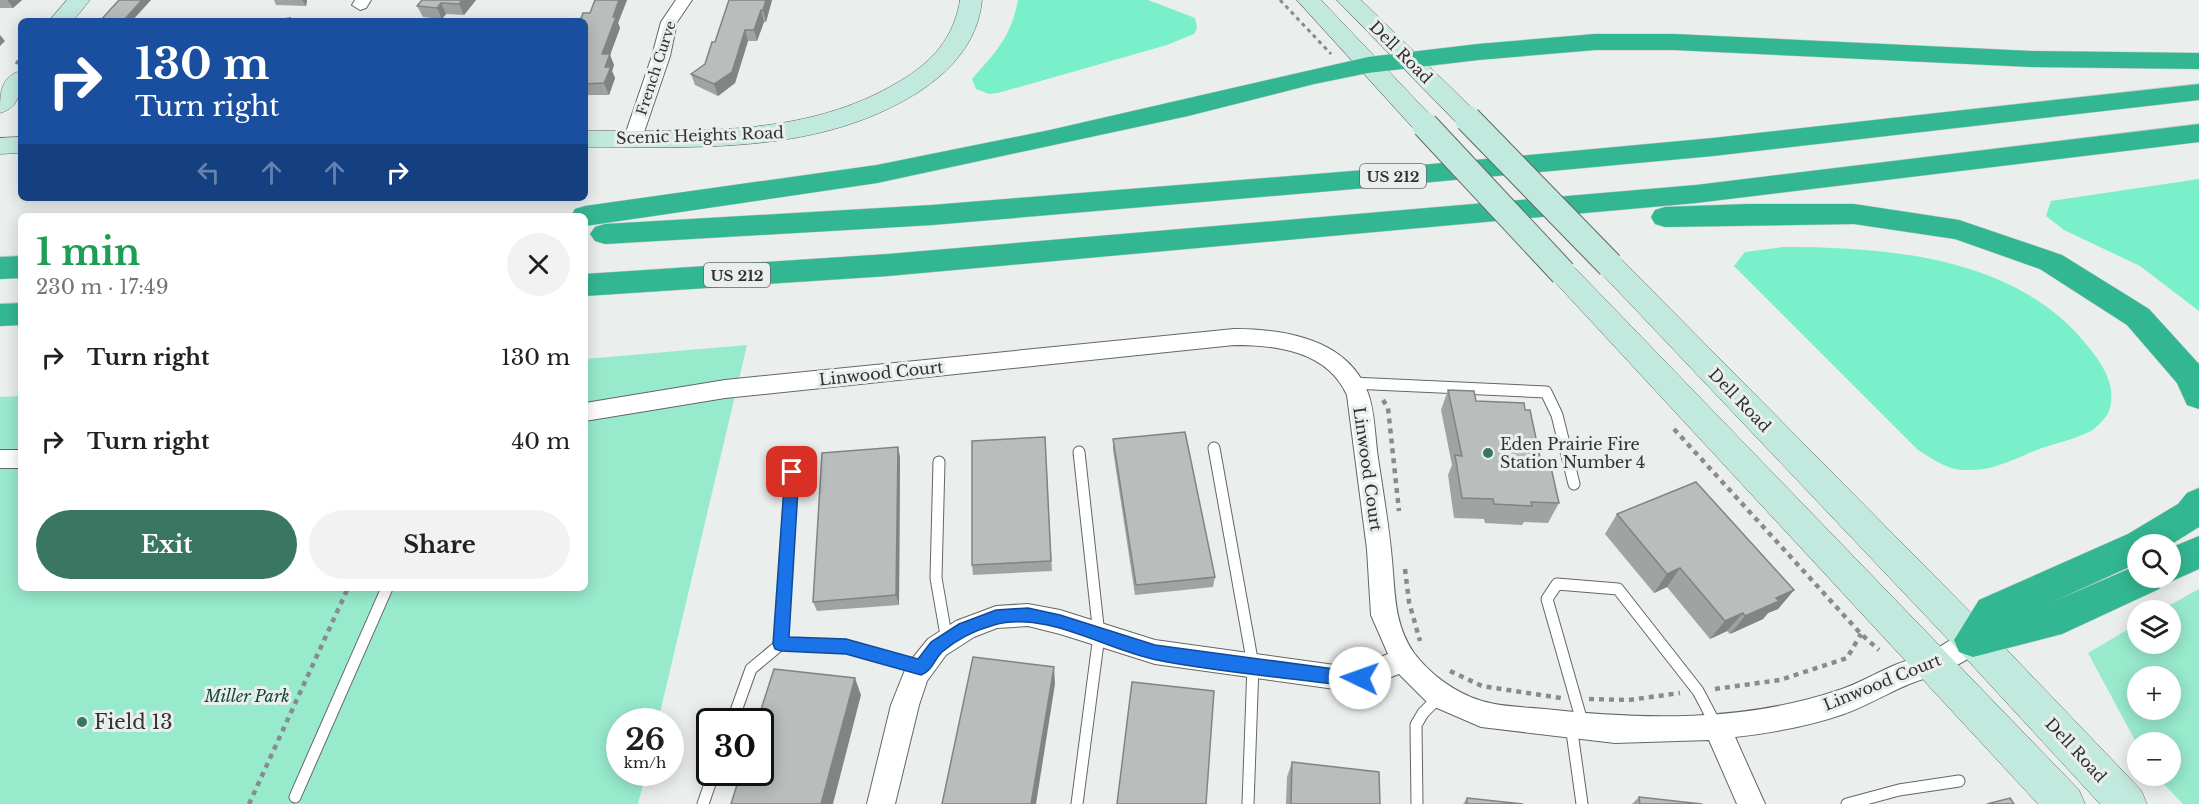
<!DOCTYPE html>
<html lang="en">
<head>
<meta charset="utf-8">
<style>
  body { margin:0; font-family:"Libre Baskerville",serif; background:#f2f2f2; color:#202124; height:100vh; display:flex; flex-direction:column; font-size:22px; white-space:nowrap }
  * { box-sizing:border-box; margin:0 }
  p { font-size:20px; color:#757577 }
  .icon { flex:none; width:33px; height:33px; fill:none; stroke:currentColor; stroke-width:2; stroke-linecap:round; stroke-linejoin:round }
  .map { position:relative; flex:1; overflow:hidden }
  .panel { position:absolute; left:18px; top:213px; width:570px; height:378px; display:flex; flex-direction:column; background:#fff; border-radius:9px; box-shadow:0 3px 15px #0003 }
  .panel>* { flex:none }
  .guide { position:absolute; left:18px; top:18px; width:570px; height:183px; border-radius:9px; box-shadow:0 3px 15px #0003; background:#1a4fa0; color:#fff; overflow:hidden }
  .tools { position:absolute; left:2127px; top:534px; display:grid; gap:12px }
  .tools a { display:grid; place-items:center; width:54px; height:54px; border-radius:50%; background:#fff; box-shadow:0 3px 15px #0003; font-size:30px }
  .speed { position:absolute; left:606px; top:708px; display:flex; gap:12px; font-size:30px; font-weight:700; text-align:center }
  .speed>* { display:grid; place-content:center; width:78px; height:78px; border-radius:50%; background:#fff; box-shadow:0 3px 15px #0003; line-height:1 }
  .speed small { font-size:15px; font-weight:400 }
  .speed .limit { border:3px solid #111; border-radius:9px; background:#fff; color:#111 }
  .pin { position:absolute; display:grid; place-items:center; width:51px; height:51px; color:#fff; margin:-26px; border-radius:12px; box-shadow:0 3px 9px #0006 }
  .me { position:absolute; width:66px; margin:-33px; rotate:273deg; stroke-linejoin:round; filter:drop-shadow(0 0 4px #0008) }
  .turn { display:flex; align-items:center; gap:21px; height:126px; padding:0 18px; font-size:27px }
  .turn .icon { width:78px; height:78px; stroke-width:2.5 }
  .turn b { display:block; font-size:42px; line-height:51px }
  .lanes { display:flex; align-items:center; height:57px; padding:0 18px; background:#0003; justify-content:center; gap:30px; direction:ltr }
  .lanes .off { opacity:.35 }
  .round { display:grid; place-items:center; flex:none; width:63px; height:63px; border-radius:32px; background:#f2f2f2 }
  .overview { display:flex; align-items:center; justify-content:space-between; height:102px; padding:0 18px }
  h1 { font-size:36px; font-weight:800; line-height:45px; color:#1e9e55 }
  .button { display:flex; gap:12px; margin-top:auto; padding:12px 18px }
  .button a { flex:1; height:69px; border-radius:36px; background:#3a7763; color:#fff; font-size:24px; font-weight:800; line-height:69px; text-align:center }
  .button a+a { background:#f2f2f2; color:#202124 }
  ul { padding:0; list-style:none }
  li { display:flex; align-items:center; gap:18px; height:84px; padding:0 18px }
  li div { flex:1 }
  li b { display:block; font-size:22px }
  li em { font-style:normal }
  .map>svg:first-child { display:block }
</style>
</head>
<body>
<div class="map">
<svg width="2199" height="804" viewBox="0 0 2199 804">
  <rect width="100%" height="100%" fill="#eaeeec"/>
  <g fill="#98eacd" fill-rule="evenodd">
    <path d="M747 345 658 721 620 722V772L646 773 638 804H0V397L21 396V588H585V359Z"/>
    <path d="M2199 589V804H2183L2156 776H2170V742L2137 744 2088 653 2137 624 2138 644H2170V610H2161ZM2138 676H2170V710H2138Z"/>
  </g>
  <g fill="#79f0c9">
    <path d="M1018 0H1148L1195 18 1197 28 1194 34 1167 45 998 93 989 94 976 89 972 79C996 52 1011 37 1018 0Z"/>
    <path d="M2199 179V311L2140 266 2064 230 2046 216 2051 201Z"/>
    <path d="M1783 247C1890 247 2020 257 2090 349 2104 366 2117 388 2109 411 2107 417 2096 428 2091 431 2076 439 2056 443 2039 449 2022 456 2002 466 1984 469 1977 470 1968 470 1961 470 1945 468 1930 458 1917 449L1734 266 1745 252Z"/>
  </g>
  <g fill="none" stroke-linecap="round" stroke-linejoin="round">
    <g stroke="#636766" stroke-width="13">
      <g id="lane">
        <path d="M1352 383 1546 392 1557 415 1574 484"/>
        <path d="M1214 448 1253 665 1248 804"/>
        <path d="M939 462 936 578 947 641"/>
        <path d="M781 644 846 647 921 667"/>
        <path d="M732 722 751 669 781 644 792 472"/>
        <path d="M1571 725 1582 804"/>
        <path d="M1583 725 1547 599 1557 584 1618 589 1698 691 1717 727"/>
        <path d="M295 797 387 588"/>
        <path d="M703 804 714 772"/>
        <path d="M1077 804 1099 635 1079 452"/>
        <path d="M1417 804 1416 725 1423 713 1440 696"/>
        <path d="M1847 804 1899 790 1959 781"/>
      </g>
    </g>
    <g stroke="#636766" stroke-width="2">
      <g id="street">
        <path d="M355 0H371L366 8 360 10 352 5Z"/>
        <path d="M676 0H692L677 22 670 56 642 138 640 142H626L624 138 652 56 661 22Z"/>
        <path d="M1234 329C1285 329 1348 339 1368 393 1375 412 1375 438 1378 458 1383 492 1389 526 1392 560 1395 592 1394 625 1414 653 1430 674 1454 692 1479 700 1499 707 1524 707 1545 709 1642 720 1745 722 1839 690 1858 684 1876 673 1895 665 1904 661 1914 659 1924 655 1941 648 1955 635 1973 628L1982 632 1986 640C1976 662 1934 675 1912 683 1889 692 1867 706 1844 714 1809 726 1772 733 1735 737L1765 804H1737L1709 740 1615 743 1481 727 1430 705 1399 674 1360 689 1342 690 1155 664 1060 634 1028 626 997 628 974 637 946 655 927 681 919 705 895 804H867L891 705 907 665 928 639 956 621 996 606 1028 604 1060 610 1155 640 1342 666 1360 665 1388 654 1371 615 1367 549 1347 395C1327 351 1277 345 1234 345L725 398 585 421V403L725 380Z"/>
        <rect x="0" y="450" width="21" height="18"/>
      </g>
    </g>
    <g stroke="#636766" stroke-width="1">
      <g id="secondary">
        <path d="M67 0H90L73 21H49Z"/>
        <path d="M960 0H982C978 42 951 71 917 93 818 155 697 147 585 147V131C692 130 805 139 900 81 932 62 954 38 960 0Z"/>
        <path d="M1297 0H1321L1434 119 1438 125 1434 131 1425 133 1416 131Z"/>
        <path d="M1337 0H1361L1477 113 1481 119 1477 125 1468 127 1459 125Z"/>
        <path d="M21 71C21 89 21 107 0 113 0 94 0 76 21 71Z"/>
        <path d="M21 137V153L0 154V138Z"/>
        <path d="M1610 255 1620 258 1986 628 2141 790 2147 804H2100L1960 652 1600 272 1596 265 1600 258Z"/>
        <path d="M1563 263 1573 266 2079 790 2085 804H2038L1553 280 1549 273 1553 266Z"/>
      </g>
    </g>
    <g stroke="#c9cac9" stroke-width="1">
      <g id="highway">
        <path d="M1595 34H1674L2031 51 2199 53V69L2031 67 1674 50H1595L1478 60 1368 73 1314 84 1188 116 877 183 585 226V216H571L575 209 585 206 877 165 1050 130 1368 57 1478 44Z"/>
        <path d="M2199 84V100L1713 156 1389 186 932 225 605 244 595 241 590 234 595 227 605 224 932 205 1389 168 1713 138Z"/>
        <path d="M2199 124V142L1696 203 888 276 585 296V274L888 254 1696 185Z"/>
        <path d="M1748 204H1854L1959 220 2062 255 2149 309 2199 364V409L2187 405 2177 383 2127 325 2040 269 1955 239 1854 224 1665 227 1655 224 1651 217 1655 210 1665 207Z"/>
        <path d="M21 256V278L0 279V257Z"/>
        <path d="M21 303V325L0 326V304Z"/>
        <path d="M2199 488V527L2170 545 2138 544V563L2050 603 2138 565V578H2170V548L2199 536V569L2170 582 2164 580 2159 589 2062 634 1973 657 1959 652 1954 640 1979 600 2128 534 2178 504 2187 493Z"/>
      </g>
    </g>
    <g stroke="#898c8a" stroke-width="3" stroke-dasharray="4 4" stroke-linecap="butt">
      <path d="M1280 0 1331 54"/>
      <path d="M16 64 21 57"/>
    </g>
    <g stroke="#898c8a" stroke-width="4.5" stroke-dasharray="5 5" stroke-linecap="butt">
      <path d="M1383 400 1388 408 1399 511"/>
      <path d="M1674 429 1861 634 1879 650"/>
      <path d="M1405 569 1409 602 1420 641"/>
      <path d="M1450 671 1482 686 1561 698"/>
      <path d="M1715 689 1780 680 1847 658 1861 634"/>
      <path d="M1589 699 1629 700 1680 693"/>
      <path d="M249 804 348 588"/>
    </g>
    <use href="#lane" stroke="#fff" stroke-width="11"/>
    <use href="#street" fill="#fff" fill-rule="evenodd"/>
    <use href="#secondary" fill="#c2e9de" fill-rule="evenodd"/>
    <use href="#highway" fill="#33b792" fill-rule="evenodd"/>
    <g stroke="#636766" stroke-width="28" stroke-linecap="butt">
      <g id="secondary-bridge">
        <path d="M1468 119 1610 265"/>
        <path d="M1425 125 1563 273"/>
      </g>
    </g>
    <use href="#secondary-bridge" stroke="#c2e9de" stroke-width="26"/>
  </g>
  <g fill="#9fa3a2">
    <path d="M0 0H22L13 8H0Z"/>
    <path d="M274 0H307L306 6 276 5Z"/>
    <path d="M422 0H476L464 15 446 14 442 19 423 17 417 6Z"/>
    <path d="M595 0H627L618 23 620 28 610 55 614 65 612 71 615 78 609 95H588L587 91H585V21L590 13Z"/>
    <path d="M729 0H772L766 22H764L757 41H748L735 83 718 96 695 85 691 74 705 64 715 42Z"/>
    <path d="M1448 390 1476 401 1525 410 1541 462 1559 503 1548 523 1524 522 1522 525 1485 523 1484 519 1454 518 1448 475 1452 465 1441 410Z"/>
    <path d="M1045 437 1052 571 973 575 972 565Z"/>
    <path d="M1113 439 1215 577 1213 587 1135 595 1113 450Z"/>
    <path d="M900 457 899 605 817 611 813 602Z"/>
    <path d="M1617 514 1794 590 1778 609 1768 613 1763 619 1730 634 1727 631 1710 639 1667 587 1654 593 1605 534Z"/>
    <path d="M1292 762 1380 804H1286L1287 777Z"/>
    <path d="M1639 797 1702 804H1632Z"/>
    <path d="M1467 798 1523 804H1463Z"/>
  </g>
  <g fill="#828484">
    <path d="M7 0H22L13 8Z"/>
    <path d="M142 0H151L132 21H123Z"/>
    <path d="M302 0H307L306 6Z"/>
    <path d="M462 0H476L464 15 459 4Z"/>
    <path d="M619 0H627L618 23 620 28 610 55 614 65 612 71 615 78 609 95 604 83 602 54 613 17Z"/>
    <path d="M766 0H772L766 22 763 10Z"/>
    <path d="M441 3 446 14 442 19 437 8Z"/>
    <path d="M761 10 764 22 757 41 754 30Z"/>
    <path d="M745 30 748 41 735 83 718 96 714 84Z"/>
    <path d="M0 35 5 41 0 46Z"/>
    <path d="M898 447 900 457 899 605 896 595Z"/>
    <path d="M1680 568 1667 587 1654 593 1667 574Z"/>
    <path d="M1794 590 1778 609 1768 613 1763 619 1730 634 1745 616 1776 598Z"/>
    <path d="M1743 613 1727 631 1710 639 1725 621Z"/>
    <path d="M1054 667 1055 684 1036 804H1031Z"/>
    <path d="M855 678 861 695 833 804H821Z"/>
  </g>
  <g fill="#b9bdbc" stroke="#828484" stroke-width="1.5">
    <path d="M119 0H142L123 21H100Z"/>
    <path d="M422 0H462L459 4 441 3 437 8 417 6Z"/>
    <path d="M595 0H619L613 17H616L602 54H610L605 67H611L604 83 585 84V21H580L583 13H590Z"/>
    <path d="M729 0H766L763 10H761L754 30H745L732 72 714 84 691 74 705 64 712 42H715Z"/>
    <path d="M290 18 289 21H270Z"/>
    <path d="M1448 390 1474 391 1476 401 1524 403 1525 410H1530L1541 462 1550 463 1559 503 1531 502 1532 506 1494 504 1493 499 1462 498 1455 455 1462 456Z"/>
    <path d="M1185 432 1215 577 1136 585 1113 439Z"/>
    <path d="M1045 437 1051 561 972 565V441Z"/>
    <path d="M898 447 896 595 813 602 822 453Z"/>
    <path d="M1696 482 1794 590 1776 598 1779 601 1745 616 1743 613 1725 621 1680 568 1667 574 1617 514Z"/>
    <path d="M973 657 1054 667 1031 804H942Z"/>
    <path d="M774 669 855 678 821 804H731L741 772H760V722H757Z"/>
    <path d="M1132 682 1214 691 1206 804H1117Z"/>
    <path d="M1292 762 1379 772 1380 804H1291Z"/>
    <path d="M1639 797 1702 804H1640Z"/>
    <path d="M1467 798 1523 804H1467Z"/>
    <path d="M2010 798 2014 804H1987Z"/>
  </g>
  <path fill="#1a73e8" stroke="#114b97" stroke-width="1.5" d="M792 467 797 468 799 472 789 637 846 639 918 659 931 642 959 624 996 610 1028 608 1060 615 1155 645 1342 670 1365 672 1368 678 1365 683 1342 685C1281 677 1217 672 1157 660 1106 650 1046 610 994 625 976 630 956 640 942 652 934 660 932 671 921 675L846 654 781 651 775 649 773 644 785 472 787 468Z"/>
  <g fill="#3a7763" stroke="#eaeeec" stroke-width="2">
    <circle cx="1488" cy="453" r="6"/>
    <circle cx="82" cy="722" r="6"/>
  </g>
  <g text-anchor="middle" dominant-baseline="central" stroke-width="6" stroke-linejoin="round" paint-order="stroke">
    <g font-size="14" fill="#303231" stroke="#eaeeec">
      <text transform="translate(656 68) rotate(-72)">French Curve</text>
    </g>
    <g fill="#eaeeec" stroke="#686a69" stroke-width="1.5">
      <rect x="1360" y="164" width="66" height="24" rx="4.5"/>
      <rect x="704" y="263" width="66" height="24" rx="4.5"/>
    </g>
    <g font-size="15" font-weight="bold" fill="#303231">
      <text x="1393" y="176">US 212</text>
      <text x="737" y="275">US 212</text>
    </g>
    <g font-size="16" fill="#303231" stroke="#eaeeec">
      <text transform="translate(1401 52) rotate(45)">Dell Road</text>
      <text transform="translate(700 135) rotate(-2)">Scenic Heights Road</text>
      <text transform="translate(881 373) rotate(-6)">Linwood Court</text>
      <text transform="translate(1740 400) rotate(46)">Dell Road</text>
      <text transform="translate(1368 469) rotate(82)">Linwood Court</text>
      <text transform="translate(1882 682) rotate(-22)">Linwood Court</text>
      <text transform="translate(2076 750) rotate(47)">Dell Road</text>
    </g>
    <g font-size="16" fill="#303231" stroke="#eaeeec" text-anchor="start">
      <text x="1500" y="444">Eden Prairie Fire<tspan x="1500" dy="18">Station Number 4</tspan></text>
    </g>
    <g font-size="16" font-style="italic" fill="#144738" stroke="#eaeeec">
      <text x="247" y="696">Miller Park</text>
    </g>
    <g font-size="20" fill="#303231" stroke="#eaeeec" text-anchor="start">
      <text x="94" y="722">Field 13</text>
    </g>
  </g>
</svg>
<div class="tools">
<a><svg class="icon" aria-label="search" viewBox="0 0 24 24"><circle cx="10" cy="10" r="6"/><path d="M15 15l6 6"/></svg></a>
<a><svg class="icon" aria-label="layers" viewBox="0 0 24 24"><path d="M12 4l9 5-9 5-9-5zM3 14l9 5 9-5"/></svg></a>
<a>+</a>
<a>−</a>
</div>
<div class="speed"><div>26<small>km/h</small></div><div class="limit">30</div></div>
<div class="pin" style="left:792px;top:472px;background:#d93025"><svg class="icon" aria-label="arrive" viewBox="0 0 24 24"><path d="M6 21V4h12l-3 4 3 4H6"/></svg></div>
<svg class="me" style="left:1360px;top:678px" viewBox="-20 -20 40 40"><circle r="19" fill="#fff"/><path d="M0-13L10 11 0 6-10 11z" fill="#1a73e8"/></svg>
<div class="guide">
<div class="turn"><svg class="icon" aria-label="right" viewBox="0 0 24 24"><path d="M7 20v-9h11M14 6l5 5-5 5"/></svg><div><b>130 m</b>Turn right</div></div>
<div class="lanes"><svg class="icon off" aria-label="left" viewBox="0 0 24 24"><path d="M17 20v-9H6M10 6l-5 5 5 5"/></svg><svg class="icon off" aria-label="ahead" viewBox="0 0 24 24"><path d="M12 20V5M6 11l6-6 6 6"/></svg><svg class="icon off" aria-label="ahead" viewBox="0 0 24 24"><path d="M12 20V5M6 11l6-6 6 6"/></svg><svg class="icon" aria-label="right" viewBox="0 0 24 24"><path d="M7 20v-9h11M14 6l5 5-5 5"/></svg></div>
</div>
<section class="panel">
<div class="overview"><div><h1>1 min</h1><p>230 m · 17:49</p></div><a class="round"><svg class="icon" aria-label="close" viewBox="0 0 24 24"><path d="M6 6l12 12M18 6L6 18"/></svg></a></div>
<ul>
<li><svg class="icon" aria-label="right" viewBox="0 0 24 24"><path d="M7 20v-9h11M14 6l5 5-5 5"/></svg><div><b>Turn right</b></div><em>130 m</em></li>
<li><svg class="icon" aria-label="right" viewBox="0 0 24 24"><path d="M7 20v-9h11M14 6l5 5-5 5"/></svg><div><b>Turn right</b></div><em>40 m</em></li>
</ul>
<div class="button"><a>Exit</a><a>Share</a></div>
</section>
</div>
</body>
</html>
